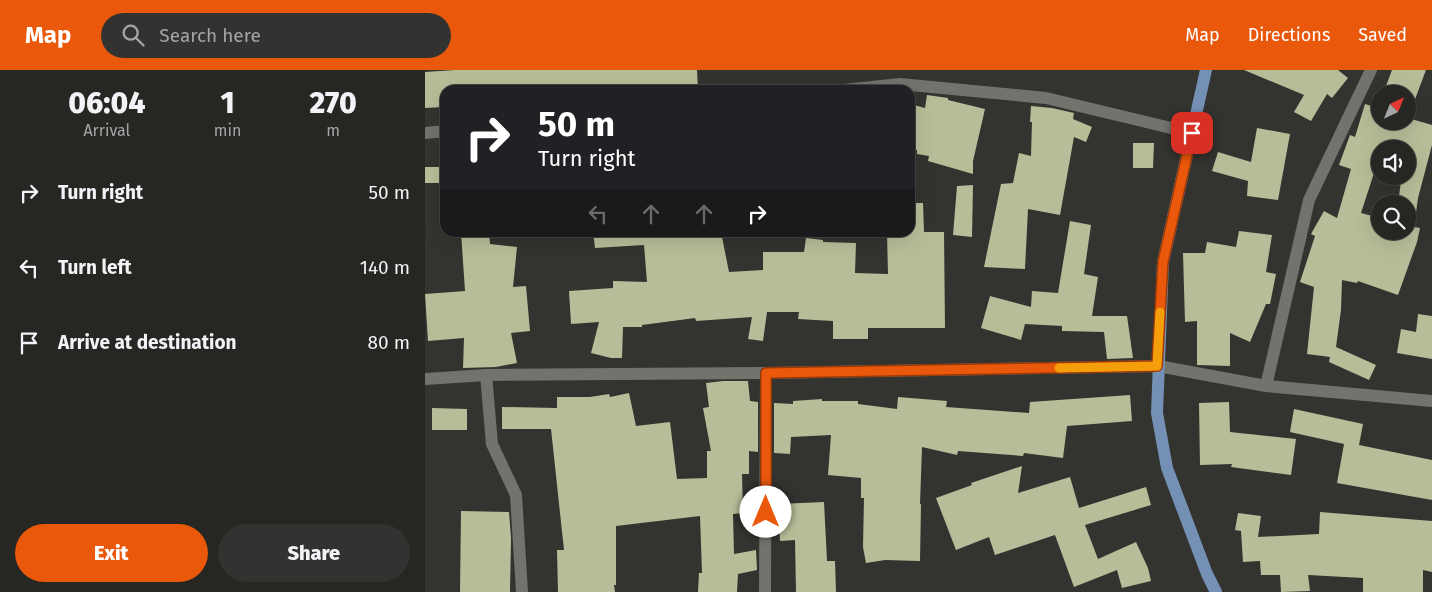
<!DOCTYPE html>
<html lang="en">
<head>
<meta charset="utf-8">
<style>
  body { margin:0; font-family:"Fira Sans",sans-serif; background:#323330; color:#f1f3f6; height:100vh; display:flex; flex-direction:column; font-size:19px; white-space:nowrap }
  * { box-sizing:border-box; margin:0 }
  p { font-size:16px; color:#a4a5a6 }
  .icon { flex:none; width:28px; height:28px; fill:none; stroke:currentColor; stroke-width:2; stroke-linecap:round; stroke-linejoin:round }
  .map { position:relative; flex:1; overflow:hidden }
  .drawer { display:flex; flex-direction:column; background:#262723; width:425px }
  .drawer>* { flex:none }
  .top-card { position:absolute; left:15px; top:15px; width:475px; height:152px; border-radius:15px; box-shadow:0 5px 20px #0002,0 0 0 1px #424441; background:#202124; color:#fff; overflow:hidden }
  .needle { width:32px; rotate:43deg }
  .buttons { position:absolute; left:946px; top:15px; display:grid; gap:10px }
  .buttons a { display:grid; place-items:center; width:45px; height:45px; border-radius:50%; background:#262723; box-shadow:0 5px 20px #0002,0 0 0 1px #424441; font-size:25px }
  .pin { position:absolute; display:grid; place-items:center; width:42px; height:42px; color:#fff; margin:-21px; border-radius:10px; box-shadow:0 2px 8px #0006 }
  .me { position:absolute; width:55px; margin:-28px; rotate:0deg; stroke-linejoin:round; filter:drop-shadow(0 0 4px #0008) }
  .turn { display:flex; align-items:center; gap:18px; height:105px; padding:0 15px; font-size:22px }
  .turn .icon { width:65px; height:65px; stroke-width:2.5 }
  .turn b { display:block; font-size:35px; line-height:42px }
  .lanes { display:flex; align-items:center; height:48px; padding:0 15px; background:#0003; justify-content:center; gap:25px; direction:ltr }
  .lanes .off { opacity:.35 }
  .eta { display:flex; justify-content:space-evenly; align-items:center; height:85px; text-align:center }
  .eta b { font-size:30px; font-weight:800; line-height:35px }
  .button { display:flex; gap:10px; margin-top:auto; padding:10px 15px }
  .button a { flex:1; height:58px; border-radius:30px; background:#ea580c; color:#fff; font-size:20px; font-weight:800; line-height:58px; text-align:center }
  .button a+a { background:#323330; color:#f1f3f6 }
  ul { padding:0; list-style:none }
  li { display:flex; align-items:center; gap:15px; height:75px; padding:0 15px }
  li div { flex:1 }
  li b { display:block; font-size:19px }
  li em { font-style:normal }
  header { display:flex; align-items:center; gap:30px; box-sizing:border-box; height:70px; padding:0 25px; background:#ea580c; color:#fff }
  header strong { font-size:24px }
  nav { display:flex; gap:28px; margin-inline-start:auto; font-size:18px }
  .search { width:350px; height:45px; background:#323330; display:flex; align-items:center; gap:12px; box-sizing:border-box; padding:0 18px; border-radius:28px; color:#a4a5a6; font-size:19px }
  main { display:flex; flex:1; min-height:0 }
  .map>svg:first-child { display:block }
</style>
</head>
<body>
<header>
<strong>Map</strong>
<div class="search"><svg class="icon" aria-label="search" viewBox="0 0 24 24"><circle cx="10" cy="10" r="6"/><path d="M15 15l6 6"/></svg>Search here</div>
<nav><a>Map</a><a>Directions</a><a>Saved</a></nav>
</header>
<main>
<section class="drawer">
<div class="eta">
<div><b>06:04</b><p>Arrival</p></div>
<div><b>1</b><p>min</p></div>
<div><b>270</b><p>m</p></div>
</div>
<ul>
<li><svg class="icon" aria-label="right" viewBox="0 0 24 24"><path d="M7 20v-9h11M14 6l5 5-5 5"/></svg><div><b>Turn right</b></div><em>50 m</em></li>
<li><svg class="icon" aria-label="left" viewBox="0 0 24 24"><path d="M17 20v-9H6M10 6l-5 5 5 5"/></svg><div><b>Turn left</b></div><em>140 m</em></li>
<li><svg class="icon" aria-label="arrive" viewBox="0 0 24 24"><path d="M6 21V4h12l-3 4 3 4H6"/></svg><div><b>Arrive at destination</b></div><em>80 m</em></li>
</ul>
<div class="button"><a>Exit</a><a>Share</a></div>
</section>
<div class="map">
<svg width="1007" height="522" viewBox="0 0 1007 522">
  <rect width="100%" height="100%" fill="#33342f"/>
  <g fill="#b6be99" fill-rule="evenodd">
    <path d="M30 0H272L273 20H222V17L146 16V20H102V17H72V20H17L18 37 0 38V2Z"/>
    <path d="M819 0H913L923 8 907 28 902 24 886 51 869 42 879 25Z"/>
    <path d="M967 0H1001L983 48 1007 55V75L993 128 989 157 995 158 992 172 973 225 933 211 932 213 917 210 916 240 911 277 951 295 944 310 904 292 905 287 882 284 889 217 875 212 890 166 886 164 899 141 912 148 926 99 914 95 925 65 930 67 940 34 953 38 955 33V51H982V24H958ZM955 79H982V106H960L976 111 973 134H982V161H955V148L936 143 949 103 955 105Z"/>
    <path d="M502 25 523 28V30L560 39 548 91V104L503 91 504 86 492 84V80L485 79V34L500 38Z"/>
    <path d="M606 36 627 38 649 43 648 49 667 57 661 72 649 67 635 145 603 139 600 199 559 197 576 114 588 113 594 83 606 86 607 52H605Z"/>
    <path d="M832 58 865 64 853 130 822 126 823 111 787 101 793 82 826 92Z"/>
    <path d="M708 73H729L728 98H708Z"/>
    <rect x="0" y="97" width="20" height="16"/>
    <path d="M548 115 547 167 528 165 532 116Z"/>
    <path d="M485 133H498L499 162H519L520 258H443V269H408V251L373 249 374 242H342L338 271 323 269 327 247 271 251 270 248 217 255V257H198L197 288H186L166 283 174 252 146 254 144 221 188 218V211L222 212 219 175 170 178 168 162H296L304 202 338 200V182H379L381 168 398 170V172L431 173 430 203 463 204 462 162H485Z"/>
    <path d="M645 151 666 155 659 204 673 207 667 246H702L708 288 682 289 679 262 637 261V256L600 254 596 270 556 258 565 226 606 237 607 221 633 223Z"/>
    <path d="M814 161 847 165 841 202 851 204 845 234H841L825 272 805 263V296L772 295V251L760 252 758 183H780L782 172 811 177Z"/>
    <path d="M36 162H64L65 174 92 177 88 217 101 216 105 261 86 263 92 293 71 297 38 298 39 268 3 271 0 224 40 221Z"/>
    <path d="M993 244 1007 246V289L972 283 976 259 991 262Z"/>
    <path d="M298 311H323L325 331 333 332V382L324 381V404H317L318 443 308 444 309 484 331 480 332 500 313 504 312 522H273L274 503H277L275 446 191 456V515H189L190 522H133L132 480H139L126 359H77V337L132 338V327H165L184 324 185 327 204 323 211 356 245 352 252 409 282 408V381H286L278 338 284 337 281 313Z"/>
    <path d="M705 325 707 351 642 356 638 388 599 383 598 386 533 381 532 385 497 377 495 434H496L495 491 460 490 441 493 438 477 439 428H436V408L403 405 406 365 366 367 365 384 349 383V333L368 334V331L397 329V331H433V334L472 339 473 327 522 331 521 337 604 343 605 332Z"/>
    <path d="M804 332 805 362 871 369 866 405 806 397 807 394 775 395 774 333Z"/>
    <path d="M7 338 42 339V360H7Z"/>
    <path d="M869 339 938 354 934 375 1007 390V430L912 413 919 374 865 362Z"/>
    <path d="M597 396 593 423 645 407 654 438 721 417 726 435 660 455 673 489 711 472 723 498 726 511 697 518 692 500 649 517 630 465 570 485 564 467 531 480 511 428 547 415 546 413Z"/>
    <path d="M399 432 402 491H410L411 522H371L370 470 355 471 353 434Z"/>
    <path d="M36 441 84 442 86 468 85 522H35Z"/>
    <path d="M895 442 1007 451V502L998 500V522H938V508L883 505 885 521 856 522 855 505H836L835 491 818 492 816 461 810 460 813 443 836 446 833 467 894 464Z"/>
  </g>
  <g fill="none" stroke-linecap="round" stroke-linejoin="round">
    <g stroke="#71736c" stroke-width="12">
      <path d="M419 20 475 14 621 28 767 63"/>
      <path d="M0 63 20 61"/>
      <path d="M61 305 67 374 91 425 97 522"/>
      <path d="M0 309 61 305 341 303 733 296 841 316 1007 331"/>
      <path d="M841 316 884 130 946 0"/>
      <path d="M340 522 341 303"/>
    </g>
    <path stroke="#7590b5" stroke-width="12" d="M781 0 738 192 732 343 742 398 782 504 791 522"/>
  </g>
  <g fill="none" stroke-linecap="round" stroke-linejoin="round">
    <g stroke="#983908" stroke-width="12">
      <path id="route" d="M341 442V303L732 296 738 192 767 63"/>
    </g>
    <use href="#route" stroke="#ea580c" stroke-width="9"/>
    <path stroke="#f59e0b" stroke-width="9" d="M634 298 732 296 735 242"/>
  </g>
</svg>
<div class="buttons">
<a><svg class="needle" viewBox="-14 -14 28 28"><path d="M0-13l5 13h-10z" fill="#e53935"/><path d="M0 13l5-13h-10z" fill="#a4a5a6"/></svg></a>
<a><svg class="icon" aria-label="sound" viewBox="0 0 24 24"><path d="M4 9h4l5-4v14l-5-4H4zM17 9q2 3 0 6"/></svg></a>
<a><svg class="icon" aria-label="search" viewBox="0 0 24 24"><circle cx="10" cy="10" r="6"/><path d="M15 15l6 6"/></svg></a>
</div>
<div class="pin" style="left:767px;top:63px;background:#d93025"><svg class="icon" aria-label="arrive" viewBox="0 0 24 24"><path d="M6 21V4h12l-3 4 3 4H6"/></svg></div>
<svg class="me" style="left:341px;top:442px" viewBox="-20 -20 40 40"><circle r="19" fill="#fff"/><path d="M0-13L10 11 0 6-10 11z" fill="#ea580c"/></svg>
<div class="top-card">
<div class="turn"><svg class="icon" aria-label="right" viewBox="0 0 24 24"><path d="M7 20v-9h11M14 6l5 5-5 5"/></svg><div><b>50 m</b>Turn right</div></div>
<div class="lanes"><svg class="icon off" aria-label="left" viewBox="0 0 24 24"><path d="M17 20v-9H6M10 6l-5 5 5 5"/></svg><svg class="icon off" aria-label="ahead" viewBox="0 0 24 24"><path d="M12 20V5M6 11l6-6 6 6"/></svg><svg class="icon off" aria-label="ahead" viewBox="0 0 24 24"><path d="M12 20V5M6 11l6-6 6 6"/></svg><svg class="icon" aria-label="right" viewBox="0 0 24 24"><path d="M7 20v-9h11M14 6l5 5-5 5"/></svg></div>
</div>
</div>
</main>
</body>
</html>
